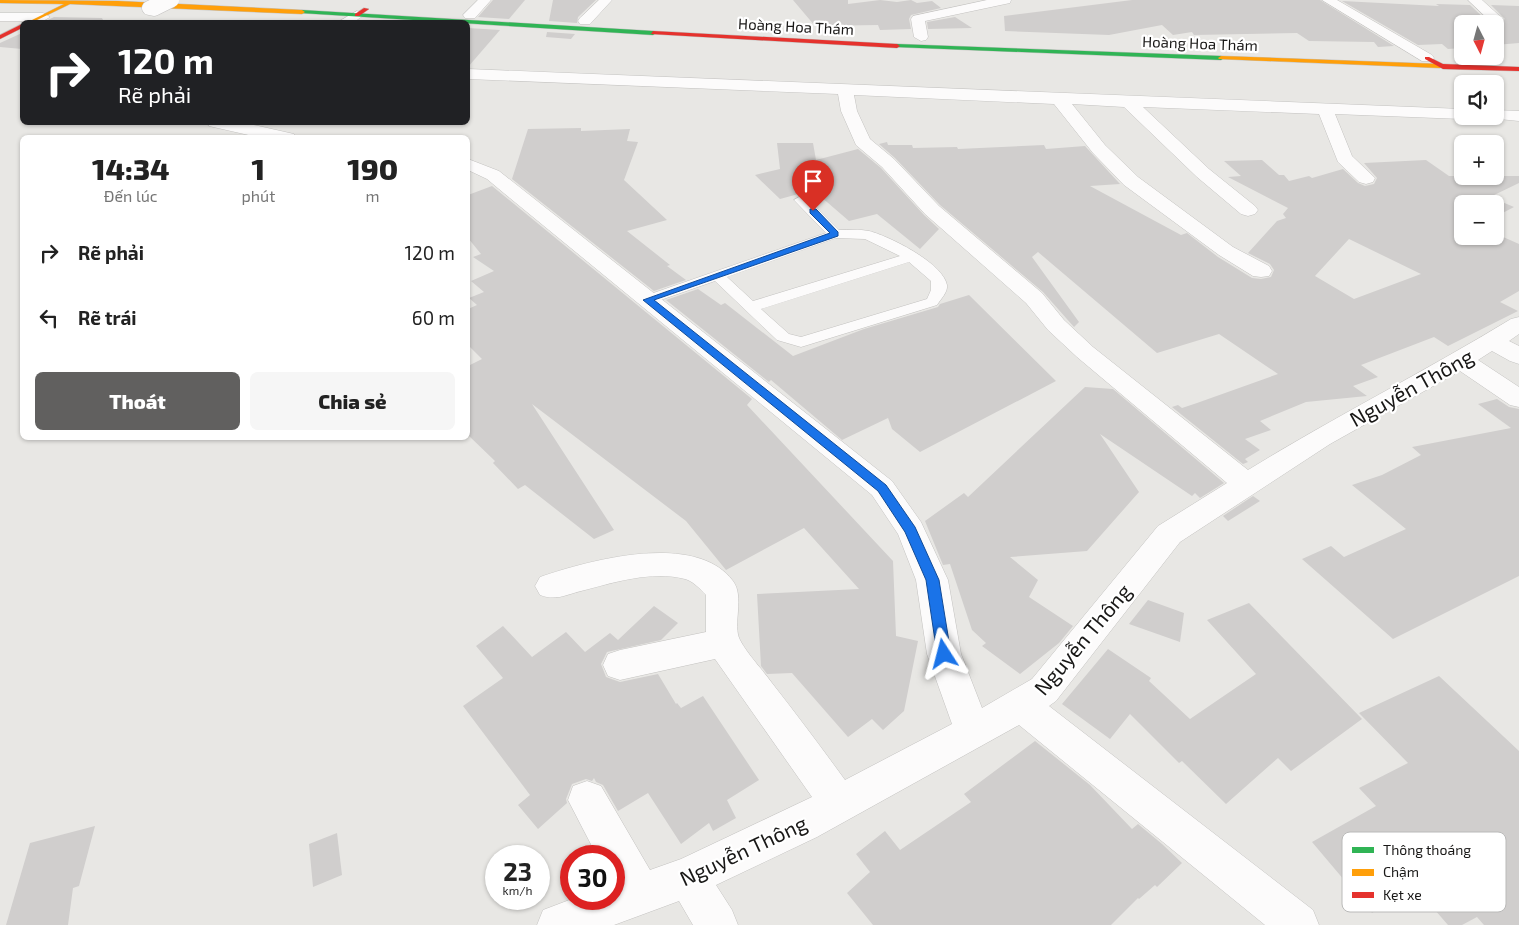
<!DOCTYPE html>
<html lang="vi">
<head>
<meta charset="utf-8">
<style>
  body { margin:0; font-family:"Exo 2",sans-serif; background:#f6f6f6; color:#222; height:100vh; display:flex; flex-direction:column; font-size:19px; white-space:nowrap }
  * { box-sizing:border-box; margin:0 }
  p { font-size:16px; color:#767676 }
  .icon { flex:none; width:28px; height:28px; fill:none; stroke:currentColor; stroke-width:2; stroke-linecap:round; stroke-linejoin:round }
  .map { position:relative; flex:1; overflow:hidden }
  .details { position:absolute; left:20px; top:135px; width:450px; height:305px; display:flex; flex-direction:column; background:#fff; border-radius:8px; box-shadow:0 1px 4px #0004 }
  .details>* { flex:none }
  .guide { position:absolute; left:20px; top:20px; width:450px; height:105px; border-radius:8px; box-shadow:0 1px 4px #0004; background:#202124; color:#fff; overflow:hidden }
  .needle { width:32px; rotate:174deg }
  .controls { position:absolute; left:1454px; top:15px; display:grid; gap:10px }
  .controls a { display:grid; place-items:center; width:50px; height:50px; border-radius:8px; background:#fff; box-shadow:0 1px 4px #0004; font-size:25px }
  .speed { position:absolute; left:485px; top:845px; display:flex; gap:10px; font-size:25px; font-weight:700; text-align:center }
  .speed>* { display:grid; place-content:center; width:65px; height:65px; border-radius:50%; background:#fff; box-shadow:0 1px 4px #0004; line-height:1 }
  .speed small { font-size:12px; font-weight:400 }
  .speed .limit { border:8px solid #d22; background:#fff; color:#111 }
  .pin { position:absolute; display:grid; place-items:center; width:42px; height:42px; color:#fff; margin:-51px -21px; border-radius:50% 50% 50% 0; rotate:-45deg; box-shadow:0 0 5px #0007 }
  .pin .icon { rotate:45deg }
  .me { position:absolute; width:55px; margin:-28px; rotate:351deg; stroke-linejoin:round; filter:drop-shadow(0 0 4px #0008) }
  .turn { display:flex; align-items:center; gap:18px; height:105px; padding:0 15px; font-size:22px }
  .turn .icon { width:65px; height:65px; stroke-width:2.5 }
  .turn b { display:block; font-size:35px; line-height:42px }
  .eta { display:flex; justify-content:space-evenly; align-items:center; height:85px; text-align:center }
  .eta b { font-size:30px; font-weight:800; line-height:35px }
  .action { display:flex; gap:10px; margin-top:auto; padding:10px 15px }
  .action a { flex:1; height:58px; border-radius:8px; background:#61605f; color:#fff; font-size:20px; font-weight:800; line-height:58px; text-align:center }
  .action a+a { background:#f6f6f6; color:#222 }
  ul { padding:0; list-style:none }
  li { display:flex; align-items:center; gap:15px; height:65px; padding:0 15px }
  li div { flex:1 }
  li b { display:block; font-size:19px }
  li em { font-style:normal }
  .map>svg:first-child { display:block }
</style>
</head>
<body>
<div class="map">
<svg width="1519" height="925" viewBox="0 0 1519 925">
  <rect width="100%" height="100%" fill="#e8e7e4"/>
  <g fill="#d0cecd" fill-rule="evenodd">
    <path d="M493 0H525L509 19 478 17Z"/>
    <path d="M553 0H596L578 17 577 23 549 21Z"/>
    <path d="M793 0H848V4L880 0 897 2 911 0 917 3 932 1 941 8 911 15 909 19 911 29 880 30 878 25 815 26Z"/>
    <path d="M1132 0H1320L1394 46 1378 47 1374 42 1309 41 1297 33 1194 35 1192 32 1173 35 1162 25 1109 35 1005 31 1004 16Z"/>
    <path d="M1342 1 1439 6 1436 4 1470 5 1490 24H1462V48L1448 49 1442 44 1418 45Z"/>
    <path d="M1491 5 1519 6V43L1495 45V25L1505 19Z"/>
    <path d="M54 17 102 18 103 20 97 22H44Z"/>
    <path d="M955 17 972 28 928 29 927 22Z"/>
    <path d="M468 28 500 30 468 67Z"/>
    <path d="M547 32 575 34 571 39 546 37Z"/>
    <path d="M22 33V49L0 47V43Z"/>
    <path d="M581 128V131L630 129 627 141 638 142 624 180 667 220 627 231 670 265 667 266 686 280 654 291 512 179 528 129Z"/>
    <path d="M887 142 888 145H912L913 148 957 147 958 149 1044 145 1046 149 1085 146 1120 184 1090 186 1181 235 1187 233 1218 257 1252 278 1261 279 1271 277 1274 270 1270 264 1248 253 1277 221 1286 218 1283 214 1288 208 1228 177 1241 176 1224 161 1262 160 1279 175H1284L1289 181 1309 176 1312 178 1343 169 1358 183 1365 186 1374 184 1377 178 1364 163 1426 160 1449 176H1519V183L1490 197 1514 207 1495 217V204H1462V233L1457 236H1501L1519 244V291L1500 302 1518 311 1448 346 1434 337 1361 365 1378 377 1353 386 1367 396 1306 402 1260 421 1271 430 1245 439 1260 450 1245 459 1248 462 1243 464 1172 407 1178 405 1182 408 1197 403 1278 374 1219 334 1157 353 1038 252 1032 257 1079 322 1074 327 1043 292 940 205 895 158 879 144ZM1349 239 1421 274 1354 299 1315 276Z"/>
    <path d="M777 143H813L816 160 858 149 881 168 924 215 939 229 920 249 877 214 849 221 813 190 780 199 755 175 780 169Z"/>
    <path d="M492 186 752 399 747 405 893 561 896 636 918 641 904 711 883 730 872 719 848 737 792 673 767 674 761 666 757 594 859 589 804 528 726 570 686 521 532 404 614 530 594 539 525 485 518 489 493 463 495 461 468 435V366L482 359 468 345V309L477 305 469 298 484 292 471 281 494 271 473 257 481 254 468 238V195Z"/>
    <path d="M698 289 721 305 725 303 793 356 864 329 938 307 940 304 969 295 1056 381 920 452 892 429 887 415 888 418 842 440 771 380 769 382 666 300Z"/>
    <path d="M1085 387 1113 389 1224 483 1200 498 1195 493 1192 496 1100 434 1139 492 1087 551 1010 557 1038 580 1029 597 1073 626 1059 643 1020 674 982 646 986 643 972 630 950 564 943 565 925 521 964 493 968 497Z"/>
    <path d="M1497 399 1509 407 1519 409V576L1393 639 1302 559 1331 546 1344 557 1406 529 1352 485 1382 475 1421 455 1412 447 1511 428 1478 404Z"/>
    <path d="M1253 496 1260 501 1228 521 1223 516Z"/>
    <path d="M1148 600 1184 613 1180 642 1129 624Z"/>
    <path d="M1249 603 1362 719 1291 771 1278 758 1226 804 1182 761 1179 763 1130 714 1110 739 1062 704 1108 649 1151 678 1149 681 1190 719 1256 674 1207 620Z"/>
    <path d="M654 606 678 623 661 640 607 652 601 664 606 677 620 682 658 674 676 704 677 703 681 708 703 696 759 780 727 800 736 818 713 831 709 823 681 844 648 793 618 811 603 785 596 782 594 778 592 781 586 779 572 784 566 799 567 803 538 829 518 805 530 795 463 706 503 678 476 646 503 626 532 657 566 632 585 652 610 633 618 640Z"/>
    <path d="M1439 676 1519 751V925H1484L1477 917 1462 925H1448L1415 887 1372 913 1312 842 1376 806 1359 788 1408 763 1359 713Z"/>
    <path d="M1035 741 1090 785 1132 829 1138 824 1162 844 1182 863 1157 887 1155 885 1139 899 1138 898 1111 925H873L847 893 870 872 856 854 885 831 900 850 971 802 964 794Z"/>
    <path d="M95 826 79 886 73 888 68 925H6L30 843Z"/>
    <path d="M337 833 342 875 313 887 309 844Z"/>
  </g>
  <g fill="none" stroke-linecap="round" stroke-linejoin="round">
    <g stroke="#c3c2c0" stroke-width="1">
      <path id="lane" d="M801 196 806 197 839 230C849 230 859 229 869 231 889 236 943 263 947 285 948 292 941 299 937 305L801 347 777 340 715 281 652 303H642L639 300 642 297 826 233 794 200ZM836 238 865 239 900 256 753 301 727 277ZM909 262 931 281V290L927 299 801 337 789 334 761 309Z"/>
    </g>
    <g stroke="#c3c2c0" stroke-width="1">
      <g id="street">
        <path d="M478 0H491L475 18H465L463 15Z"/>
        <path d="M599 0H612L590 24H580L578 21 580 18Z"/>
        <path d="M987 0H1011L1010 3 925 21 928 37 926 40 921 41 914 37 911 19 913 16Z"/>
        <path d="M1322 0H1337L1432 55 1434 58 1432 61H1422Z"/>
        <path d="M1468 0H1482L1503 19 1496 23 1491 22Z"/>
        <path d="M357 11 364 15 354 22H338Z"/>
        <path d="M0 13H43L50 17 43 21H0Z"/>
        <path d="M468 69 1462 109V116H1469L1468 117 1462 119 1335 114 1352 156 1375 178 1373 182 1366 184 1359 182 1338 162 1319 114 1143 107 1209 169 1255 206 1258 210 1255 214 1248 216 1241 214 1197 177 1124 107 1072 104 1105 145 1138 177 1233 247 1269 266 1272 271 1269 276 1261 277 1253 276 1219 255 1124 185 1093 153 1054 104 854 95 857 111 870 139 894 159 939 206 1042 293 1064 320 1093 347 1248 470C1334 417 1424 372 1511 319L1519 317V334L1509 341 1519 346V364L1510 361 1492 351 1478 360 1519 387V407L1510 405 1460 371 1330 444 1180 542 1056 701 1049 706 1313 910 1319 925H1265L1019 725 817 837 716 885 732 910 738 925H693L679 901 614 925H537L543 910 572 899H614V856H597L568 800 573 786 587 781 601 786 650 870 681 859 812 797 715 659 620 680 608 676 603 665 608 654 620 650 706 632V595C700 589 693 581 685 579 652 570 612 583 581 591 565 595 556 601 540 595L535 586 540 577C590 560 696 531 733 581 745 597 732 625 740 640 748 655 762 669 772 683 797 715 821 747 845 780L952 724 927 654 916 580 898 534 872 495 505 194 487 179 468 170V159L499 171 892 481 921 522 948 580 961 654 982 708 1032 679 1158 526 1227 483 1077 357 1048 330 1026 303 925 214 882 167 856 145 841 111 838 94 468 79Z"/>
        <path d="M1495 110 1519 111V121L1489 118 1488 116H1495Z"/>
        <path d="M207 122H240L294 134 296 138H262L209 126Z"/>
      </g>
    </g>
    <g stroke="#c3c2c0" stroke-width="1">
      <g id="fast">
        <path d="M302 10 653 31 656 33 653 35 300 13Z"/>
        <path d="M897 44 1221 56 1224 58 1221 60 895 47V45Z"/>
      </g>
    </g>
    <g stroke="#c3c2c0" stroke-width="1">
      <g id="slow">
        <path d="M0 0 118 1 302 10 305 12 302 14 70 4 33 22H28L64 4 0 3Z"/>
        <path d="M1221 56 1440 64 1443 66 1440 68 1219 59 1218 58Z"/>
      </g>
    </g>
    <g stroke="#c3c2c0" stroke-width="1">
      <g id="jam">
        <path d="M364 8 369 9 359 16H355V14Z"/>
        <path d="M22 24V28L0 39V35Z"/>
        <path d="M653 31 897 44 900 46 897 48 651 34Z"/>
        <path d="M1425 57H1429L1443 64 1519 67V71L1443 69 1425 59Z"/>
      </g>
    </g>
    <use href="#lane" fill="#fcfbfb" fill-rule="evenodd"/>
    <use href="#street" fill="#fcfbfb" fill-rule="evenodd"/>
    <use href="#fast" fill="#30b455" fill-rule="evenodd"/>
    <use href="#slow" fill="#ff9f0a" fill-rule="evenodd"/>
    <use href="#jam" fill="#e5322d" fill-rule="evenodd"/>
    <g stroke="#c3c2c0" stroke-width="15" stroke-linecap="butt">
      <path id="street-bridge" d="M166 0 149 8 154 9 172 0"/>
    </g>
    <use href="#street-bridge" stroke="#fcfbfb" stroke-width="14"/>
  </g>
  <path fill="#1a73e8" stroke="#114b97" d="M810 209H816L838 232V236L654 300 886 485 915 527 939 580 951 654 949 658 944 660 939 658 937 654 926 580 905 532 878 491 643 300 830 233 810 213Z"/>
  <g text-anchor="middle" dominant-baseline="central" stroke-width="4.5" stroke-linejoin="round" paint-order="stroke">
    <g font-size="15" fill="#191817" stroke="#fff">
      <text transform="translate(796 26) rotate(3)">Hoàng Hoa Thám</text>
      <text transform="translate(1200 43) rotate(2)">Hoàng Hoa Thám</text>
    </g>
    <g font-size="21" fill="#191817" stroke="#fff">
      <text transform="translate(1411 387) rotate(-29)">Nguyễn Thông</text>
      <text transform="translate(1082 639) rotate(-50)">Nguyễn Thông</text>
      <text transform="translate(743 850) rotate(-25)">Nguyễn Thông</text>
    </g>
  </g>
  <rect x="1342" y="832" width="164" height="80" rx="8" fill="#fff" stroke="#babab9" stroke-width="1"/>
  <rect x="1352" y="847" width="22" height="6" fill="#30b455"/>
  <rect x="1352" y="869" width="22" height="7" fill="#ff9f0a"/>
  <rect x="1352" y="892" width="22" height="6" fill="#e5322d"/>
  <g font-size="14" fill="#191817">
    <text x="1383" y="855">Thông thoáng</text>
    <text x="1383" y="877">Chậm</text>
    <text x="1383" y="900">Kẹt xe</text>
  </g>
</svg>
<div class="controls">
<a><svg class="needle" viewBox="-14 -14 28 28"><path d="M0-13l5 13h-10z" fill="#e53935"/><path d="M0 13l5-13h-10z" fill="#767676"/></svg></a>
<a><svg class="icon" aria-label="sound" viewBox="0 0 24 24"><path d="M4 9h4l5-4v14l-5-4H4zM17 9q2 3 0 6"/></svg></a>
<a>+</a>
<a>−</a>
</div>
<div class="speed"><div>23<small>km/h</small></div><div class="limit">30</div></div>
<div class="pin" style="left:813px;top:211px;background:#d93025"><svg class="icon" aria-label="arrive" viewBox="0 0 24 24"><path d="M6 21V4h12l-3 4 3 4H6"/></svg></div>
<svg class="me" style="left:944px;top:654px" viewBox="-20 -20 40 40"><path d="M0-17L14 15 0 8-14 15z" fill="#1a73e8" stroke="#fff" stroke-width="4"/></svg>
<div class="guide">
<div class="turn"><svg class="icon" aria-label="right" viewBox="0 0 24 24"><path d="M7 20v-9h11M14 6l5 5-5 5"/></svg><div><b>120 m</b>Rẽ phải</div></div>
</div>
<section class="details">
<div class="eta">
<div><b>14:34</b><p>Đến lúc</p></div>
<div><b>1</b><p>phút</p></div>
<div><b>190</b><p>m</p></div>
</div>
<ul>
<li><svg class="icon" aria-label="right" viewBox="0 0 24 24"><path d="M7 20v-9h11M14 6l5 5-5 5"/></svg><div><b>Rẽ phải</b></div><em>120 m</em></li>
<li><svg class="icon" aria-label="left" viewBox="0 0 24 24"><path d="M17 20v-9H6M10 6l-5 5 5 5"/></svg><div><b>Rẽ trái</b></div><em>60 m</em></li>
</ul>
<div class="action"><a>Thoát</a><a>Chia sẻ</a></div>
</section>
</div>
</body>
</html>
